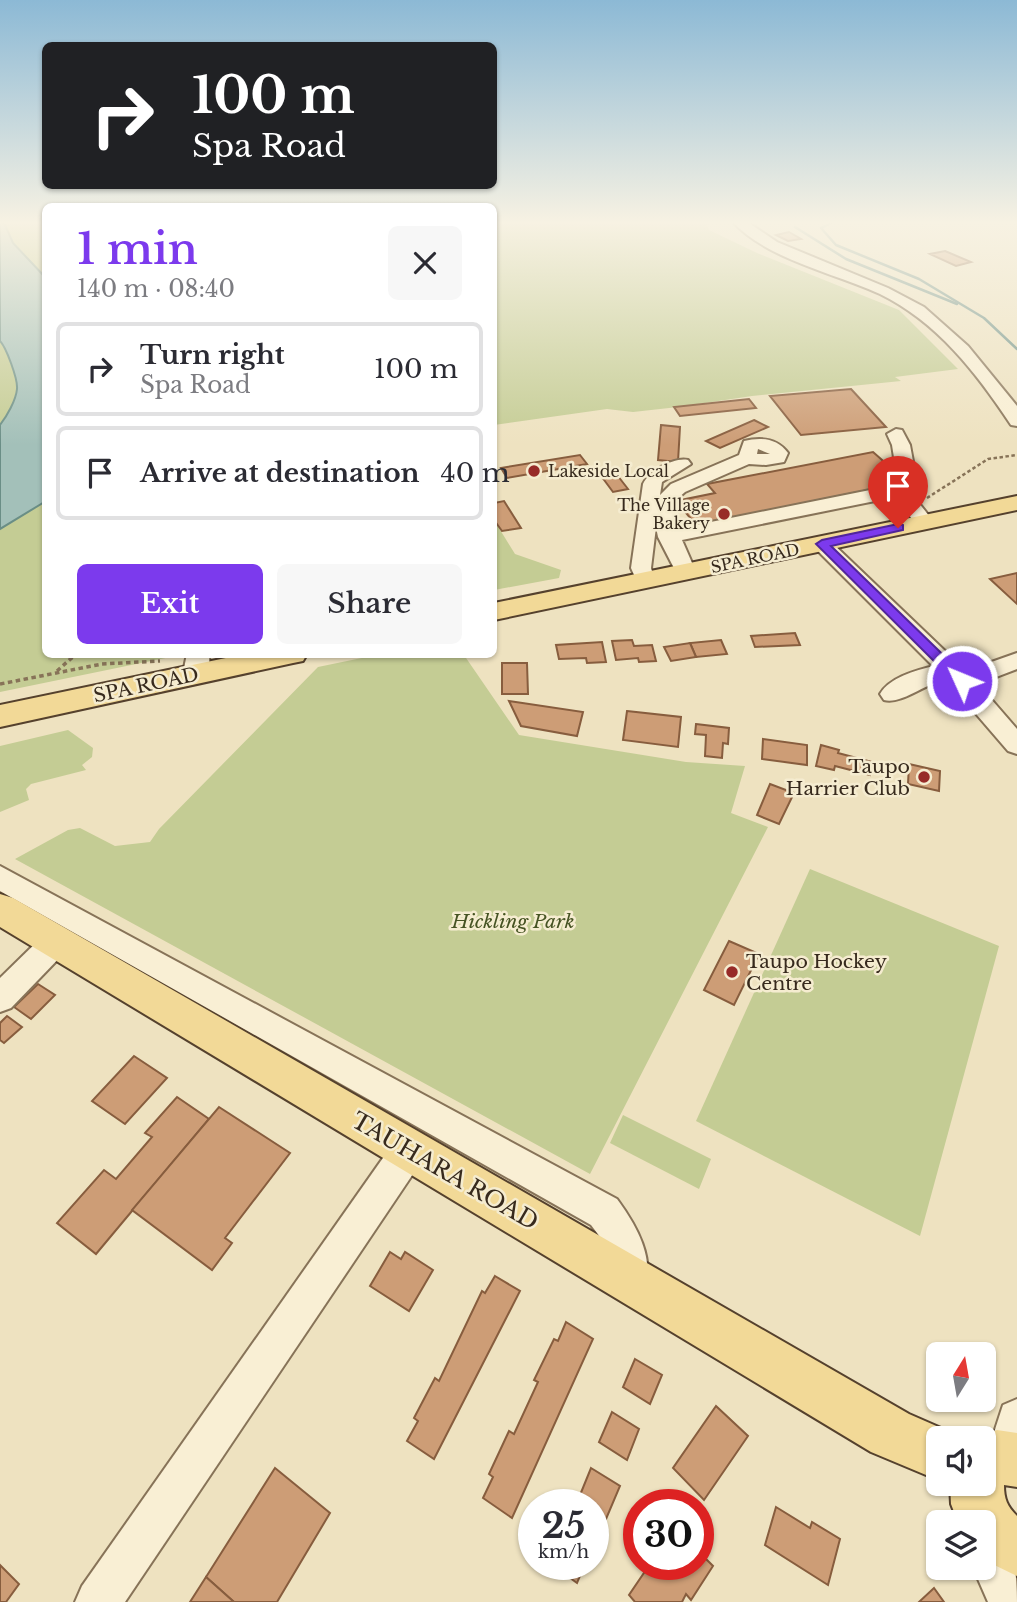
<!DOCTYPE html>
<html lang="en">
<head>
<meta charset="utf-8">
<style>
  body { margin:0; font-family:"Libre Baskerville",serif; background:#f7f7f7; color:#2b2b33; height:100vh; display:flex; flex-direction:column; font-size:26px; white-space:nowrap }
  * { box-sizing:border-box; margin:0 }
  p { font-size:23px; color:#7c7c81 }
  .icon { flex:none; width:38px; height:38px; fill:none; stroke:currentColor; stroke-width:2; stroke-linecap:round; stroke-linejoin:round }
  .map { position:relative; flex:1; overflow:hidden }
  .sheet { position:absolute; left:42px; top:203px; width:455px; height:455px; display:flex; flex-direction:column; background:#fff; border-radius:10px; box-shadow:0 2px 5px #0004 }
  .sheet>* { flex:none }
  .top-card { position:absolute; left:42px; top:42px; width:455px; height:147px; border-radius:10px; box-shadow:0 2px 5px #0004; background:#202124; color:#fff; overflow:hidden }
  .needle { width:46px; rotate:11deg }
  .fabs { position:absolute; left:926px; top:1342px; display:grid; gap:14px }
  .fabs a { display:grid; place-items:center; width:70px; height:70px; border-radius:10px; background:#fff; box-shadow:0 2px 5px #0004; font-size:35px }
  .speed { position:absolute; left:518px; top:1489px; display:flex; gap:14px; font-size:35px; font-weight:700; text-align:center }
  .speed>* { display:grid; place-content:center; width:91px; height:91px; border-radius:50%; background:#fff; box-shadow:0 2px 5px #0004; line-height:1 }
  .speed small { font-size:18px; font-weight:400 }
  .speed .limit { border:10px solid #d22; background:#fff; color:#111 }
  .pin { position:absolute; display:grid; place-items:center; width:60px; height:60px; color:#fff; margin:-72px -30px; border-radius:50% 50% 50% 0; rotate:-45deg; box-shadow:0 0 7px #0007 }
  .pin .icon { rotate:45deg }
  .me { position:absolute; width:77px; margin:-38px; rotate:314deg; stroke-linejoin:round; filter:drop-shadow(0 0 5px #0008) }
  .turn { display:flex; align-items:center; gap:24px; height:147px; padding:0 35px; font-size:32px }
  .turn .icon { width:91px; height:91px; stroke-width:2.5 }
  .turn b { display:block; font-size:49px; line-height:60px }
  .round { display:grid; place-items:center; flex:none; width:74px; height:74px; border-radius:10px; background:#f7f7f7 }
  .headline { display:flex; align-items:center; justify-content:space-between; height:119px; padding:0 35px }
  h1 { font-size:42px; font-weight:600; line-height:52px; color:#7c3aed }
  .action { display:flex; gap:14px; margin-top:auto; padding:14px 35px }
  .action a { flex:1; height:80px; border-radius:10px; background:#7c3aed; color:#fff; font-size:28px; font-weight:600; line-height:80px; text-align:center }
  .action a+a { background:#f7f7f7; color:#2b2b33 }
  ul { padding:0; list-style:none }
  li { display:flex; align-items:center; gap:21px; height:94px; margin:0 14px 10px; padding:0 21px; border:4px solid #e1e1e2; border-radius:10px }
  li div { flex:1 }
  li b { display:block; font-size:26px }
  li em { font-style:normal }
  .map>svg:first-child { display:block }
</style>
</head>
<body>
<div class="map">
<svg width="1017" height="1602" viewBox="0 0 1017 1602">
  <rect width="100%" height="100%" fill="#eee2c0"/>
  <g fill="#c4cc94">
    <path d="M3 221H45V277L13 243Z"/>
    <path d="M494 221H705L709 230 757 253 899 310 958 369 895 377 901 381 752 396 678 407 633 412 607 409 494 425Z"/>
    <path d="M0 341C6 347 18 379 17 389 16 400 7 416 0 425Z"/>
    <path d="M45 501 46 654 180 655 0 692V529Z"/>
    <path d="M494 520 515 554 561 570 559 578 494 590Z"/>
    <path d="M381 654 464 655 519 735 686 762 745 766 731 813 768 827 590 1174 15 859 68 830 80 828 115 846 150 842 159 829 318 667Z"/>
    <path d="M68 730 93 748 92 757 82 765 86 770 31 784 26 789 29 800 0 812V746Z"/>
    <path d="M810 869 999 946 920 1236 696 1121Z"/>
    <path d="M623 1115 711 1159 699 1189 610 1143Z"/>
  </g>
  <path fill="#a3c0b9" stroke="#6a8e86" stroke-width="2" d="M0 221 5 225 13 243 45 277 46 501 0 529V425C7 416 16 400 17 389 18 379 6 347 0 341Z"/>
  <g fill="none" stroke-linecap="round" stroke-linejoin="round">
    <g stroke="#6a8e86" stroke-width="2.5">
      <path d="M835 221 821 228 836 245 919 279 984 318 1017 349"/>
      <path d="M795 227 846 259 957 304"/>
    </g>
  </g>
  <g fill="#cd9d76" stroke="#875d3e" stroke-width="2">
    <path d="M789 232 801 239 788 241 776 235Z"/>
    <path d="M945 251 971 262 956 266 930 254Z"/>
    <path d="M851 389 886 427 801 435 770 396Z"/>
    <path d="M749 399 756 408 680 416 674 407Z"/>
    <path d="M754 420 768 427 720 448 706 441Z"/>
    <path d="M661 425 680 427 678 462 658 460Z"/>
    <path d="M873 452 907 482 696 525 676 501 715 493 707 484Z"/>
    <path d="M580 455 587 464 507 478 501 468Z"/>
    <path d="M614 471 628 489 613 492 599 473Z"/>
    <path d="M504 501 521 528 502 531 494 520V503Z"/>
    <path d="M1017 573V604L990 579Z"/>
    <path d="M795 633 800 645 755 647 751 636Z"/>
    <path d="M632 640 634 646 652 645 656 661 639 662 638 658 616 660 612 641Z"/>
    <path d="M721 640 727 654 696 657 690 643Z"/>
    <path d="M602 642 606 662 587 663 586 658 559 659 556 645Z"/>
    <path d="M690 643 696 657 671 661 664 647Z"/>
    <path d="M502 663H527L528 694H502Z"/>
    <path d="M509 701 583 712 577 736 521 726Z"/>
    <path d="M627 711 681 717 678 747 623 740Z"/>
    <path d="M696 724 729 728 728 744 723 743 722 758 705 756 706 735 695 734Z"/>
    <path d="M763 739 807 745V765L762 759Z"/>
    <path d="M821 745 839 750 838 753 872 762 870 775 835 766 834 770 816 766Z"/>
    <path d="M909 764 940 771 939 791 908 784Z"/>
    <path d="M770 784 794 793 779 824 757 815Z"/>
    <path d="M729 941 759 954 734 1005 704 990Z"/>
    <path d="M38 984 55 995 31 1019 14 1007Z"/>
    <path d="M7 1016 22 1027 4 1043 0 1040V1023Z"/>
    <path d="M134 1056 167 1078 125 1124 92 1101Z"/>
    <path d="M177 1097 209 1119 96 1254 57 1223 104 1170 116 1179 152 1137 145 1133Z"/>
    <path d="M219 1107 290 1153 225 1238 232 1243 212 1270 132 1210Z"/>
    <path d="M390 1252 401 1259 405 1252 433 1270 409 1311 370 1286Z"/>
    <path d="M495 1276 520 1291 434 1459 407 1441 418 1421 414 1418 435 1378 439 1381 482 1291 485 1293Z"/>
    <path d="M566 1322 593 1339 512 1518 483 1498 493 1477 489 1474 509 1431 514 1434 538 1382 534 1380 554 1339 558 1341Z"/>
    <path d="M635 1359 662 1375 650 1404 623 1387Z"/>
    <path d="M716 1406 748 1436 704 1500 673 1468Z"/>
    <path d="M612 1412 639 1429 627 1460 599 1442Z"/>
    <path d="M275 1468 330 1513 277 1602H234L206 1577Z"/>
    <path d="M591 1468 620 1486 606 1519 593 1511V1505H585L578 1500Z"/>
    <path d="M776 1507 810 1528 812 1522 840 1539 828 1585 765 1545Z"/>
    <path d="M698 1551 713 1566 691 1600 686 1594 682 1602H635L629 1595 650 1564H698Z"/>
    <path d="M551 1564H585L577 1583Z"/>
    <path d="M0 1565 19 1584 6 1602H0Z"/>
    <path d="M206 1577 234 1602H190Z"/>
    <path d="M934 1588 944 1602H919Z"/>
  </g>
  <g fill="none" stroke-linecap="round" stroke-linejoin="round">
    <g stroke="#877358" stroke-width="4">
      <g id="minor">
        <path d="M732 221H746L777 242 888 288 924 307 968 346 1017 406V426L1011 425C976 372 937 322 880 294 834 273 766 259 732 221Z"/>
        <path d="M896 429 902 430 910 445 917 483 918 502 934 522 931 526H917L898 500 885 499 682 540 696 572 693 576H679L676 572 658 537 656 527 651 568 655 580 652 584H638L631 568 643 484C649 471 674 457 688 460L691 464 662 482 660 495 671 484 739 455 744 441C761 437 777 438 788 453L784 462 766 465 749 464 685 492 677 499 676 529 885 487 899 489 892 445 887 434ZM758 449 770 454H757Z"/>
        <path d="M822 538 829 540 966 671 1017 653V669L978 684 1017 729V754L1008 751 946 679C926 683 901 705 884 700L880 694C890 677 915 671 933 666L815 548 812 544 815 540Z"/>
        <path d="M187 654H209L210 675 206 680 198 683 190 680 184 668Z"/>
        <path d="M0 866 617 1199C636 1225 657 1260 643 1293L630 1299 617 1293 611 1280 606 1245 591 1225 0 891Z"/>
        <path d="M56 929 66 933 71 942 66 951 11 1008 0 1012V978L46 933Z"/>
        <path d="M409 1133 421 1138 426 1150 421 1162 125 1602H75L82 1586 397 1138Z"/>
        <path d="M1017 1399V1474L1007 1478 992 1472 986 1457 1003 1405Z"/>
        <path d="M982 1492 997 1499C1011 1533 1017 1566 1017 1602H988L974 1570 984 1568V1522H962L960 1514 967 1499Z"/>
      </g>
    </g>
    <g stroke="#55412d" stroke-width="4">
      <g id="major">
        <path d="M1017 496V510L494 620V603Z"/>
        <path d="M245 654H307L303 661 293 663 0 727V705Z"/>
        <path d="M0 894 13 898 909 1414 957 1435 958 1438H938V1480L871 1452 0 927Z"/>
        <path d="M997 1430 1017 1433V1487L1004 1485C1004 1499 1007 1506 1017 1516V1576L984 1560V1522H958L951 1504 950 1484H984V1438H978Z"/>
      </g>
    </g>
    <path stroke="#877358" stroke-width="2.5" stroke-dasharray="3.5 2.5" stroke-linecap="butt" d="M927 498 988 459 1017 455"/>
    <g stroke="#877358" stroke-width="3.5" stroke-dasharray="4.5 3.5" stroke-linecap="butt">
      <path d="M57 671 76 654"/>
      <path d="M0 684 102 664 160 661"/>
    </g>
    <use href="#minor" fill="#f9efd4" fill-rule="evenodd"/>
    <use href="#major" fill="#f2d997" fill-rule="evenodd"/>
  </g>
  <linearGradient id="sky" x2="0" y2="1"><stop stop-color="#8cb9d5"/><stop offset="0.5" stop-color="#f7f2e3"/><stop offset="1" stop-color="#f7f2e3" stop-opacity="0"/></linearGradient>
  <rect width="1017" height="445" fill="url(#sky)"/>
  <path fill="#7c3aed" stroke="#51269a" stroke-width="2" d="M898 524 903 525V530L831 546 967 678V684H957L816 544 822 540Z"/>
  <g fill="#972b28" stroke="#f5ecd0" stroke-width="2.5">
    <circle cx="534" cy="471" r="7"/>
    <circle cx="724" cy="514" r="7"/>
    <circle cx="924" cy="777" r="7"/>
    <circle cx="732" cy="972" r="7"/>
  </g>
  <g text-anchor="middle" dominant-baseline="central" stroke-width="5" stroke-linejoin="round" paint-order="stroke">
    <g font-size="16" fill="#372a1d" stroke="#f5ecd0" text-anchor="start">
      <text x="548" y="471">Lakeside Local</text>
      <text x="710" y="505" text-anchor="end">The Village<tspan x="710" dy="18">Bakery</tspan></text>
    </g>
    <g font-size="16" fill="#372a1d" stroke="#f5ecd0">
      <text transform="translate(755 558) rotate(-12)">SPA ROAD</text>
    </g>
    <g font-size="19" fill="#372a1d" stroke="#f5ecd0">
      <text transform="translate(146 685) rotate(-12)">SPA ROAD</text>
    </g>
    <g font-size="19" fill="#372a1d" stroke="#f5ecd0" text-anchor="end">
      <text x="910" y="766">Taupo<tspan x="910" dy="22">Harrier Club</tspan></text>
      <text x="746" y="961" text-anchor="start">Taupo Hockey<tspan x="746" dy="22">Centre</tspan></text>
    </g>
    <g font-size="19" font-style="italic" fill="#465323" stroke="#f5ecd0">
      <text x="513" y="921">Hickling Park</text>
    </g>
    <g font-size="23" fill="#372a1d" stroke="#f5ecd0">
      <text transform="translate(445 1171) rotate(30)">TAUHARA ROAD</text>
    </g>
  </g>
</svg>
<div class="fabs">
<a><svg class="needle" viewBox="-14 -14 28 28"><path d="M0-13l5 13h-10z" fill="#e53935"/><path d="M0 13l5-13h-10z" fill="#7c7c81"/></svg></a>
<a><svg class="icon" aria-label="sound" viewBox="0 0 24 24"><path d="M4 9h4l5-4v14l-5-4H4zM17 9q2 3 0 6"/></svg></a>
<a><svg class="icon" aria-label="layers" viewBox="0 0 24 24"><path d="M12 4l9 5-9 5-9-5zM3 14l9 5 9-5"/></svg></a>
</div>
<div class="speed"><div>25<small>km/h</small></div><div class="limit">30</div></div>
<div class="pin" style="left:898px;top:528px;background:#d93025"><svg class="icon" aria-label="arrive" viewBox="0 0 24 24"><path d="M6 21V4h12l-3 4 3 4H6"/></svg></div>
<svg class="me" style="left:962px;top:681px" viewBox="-20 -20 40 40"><circle r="17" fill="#7c3aed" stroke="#fff" stroke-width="3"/><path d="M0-11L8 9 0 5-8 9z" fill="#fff"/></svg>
<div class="top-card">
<div class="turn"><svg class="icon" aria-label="right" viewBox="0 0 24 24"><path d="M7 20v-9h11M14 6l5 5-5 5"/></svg><div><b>100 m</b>Spa Road</div></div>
</div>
<section class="sheet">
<div class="headline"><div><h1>1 min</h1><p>140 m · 08:40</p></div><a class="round"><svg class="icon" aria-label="close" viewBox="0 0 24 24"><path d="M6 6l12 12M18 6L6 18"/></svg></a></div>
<ul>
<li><svg class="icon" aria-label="right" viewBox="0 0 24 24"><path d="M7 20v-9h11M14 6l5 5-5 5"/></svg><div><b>Turn right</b><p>Spa Road</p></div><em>100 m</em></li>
<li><svg class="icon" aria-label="arrive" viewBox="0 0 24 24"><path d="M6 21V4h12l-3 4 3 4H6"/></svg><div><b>Arrive at destination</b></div><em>40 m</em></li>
</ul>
<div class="action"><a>Exit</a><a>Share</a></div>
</section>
</div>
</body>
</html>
